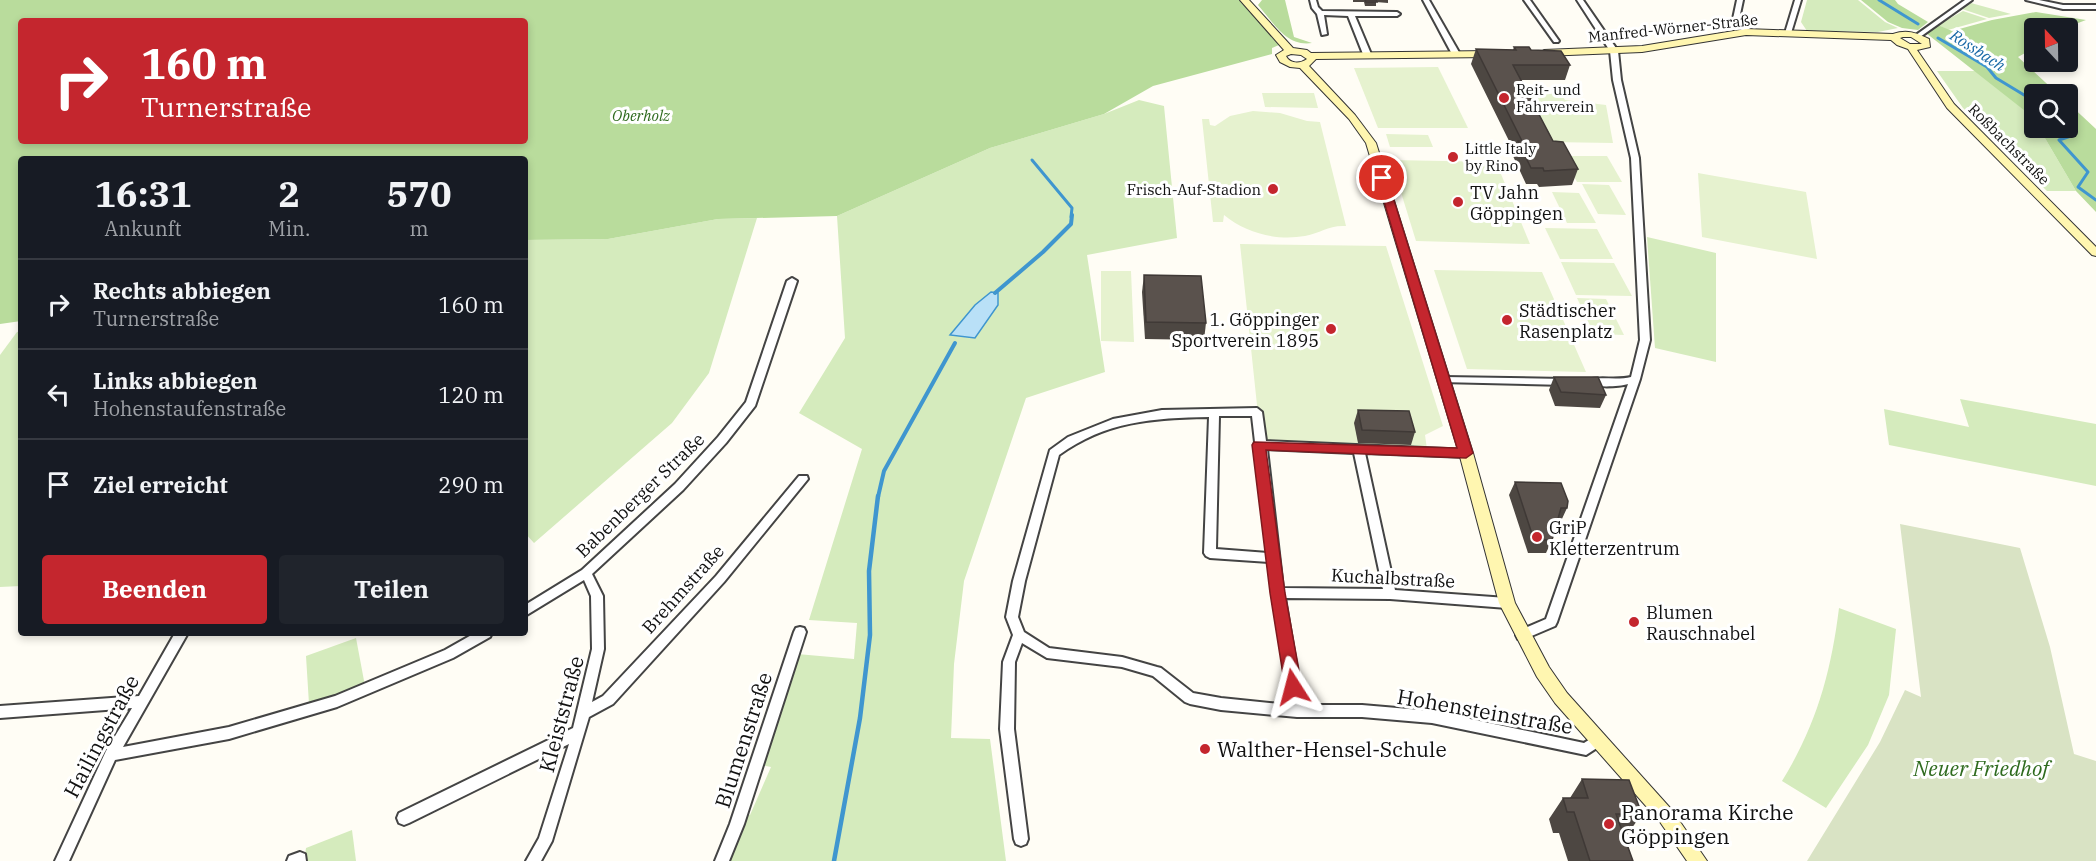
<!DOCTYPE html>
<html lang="de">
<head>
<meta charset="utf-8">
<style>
  body { margin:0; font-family:"IBM Plex Serif",serif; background:#20242c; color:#f1f3f6; height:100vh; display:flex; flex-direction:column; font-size:22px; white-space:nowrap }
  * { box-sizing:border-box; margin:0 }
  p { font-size:20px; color:#9ea1a6 }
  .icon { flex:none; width:33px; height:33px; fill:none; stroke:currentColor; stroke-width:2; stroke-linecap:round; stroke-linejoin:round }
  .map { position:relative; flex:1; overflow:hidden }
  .details { position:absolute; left:18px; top:156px; width:510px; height:480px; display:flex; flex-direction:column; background:#171b24; border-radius:6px; box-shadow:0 3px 9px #0003 }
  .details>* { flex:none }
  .banner { position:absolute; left:18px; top:18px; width:510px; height:126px; border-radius:6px; box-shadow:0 3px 9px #0003; background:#c4262e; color:#fff; overflow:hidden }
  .needle { width:39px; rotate:338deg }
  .controls { position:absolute; left:2024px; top:18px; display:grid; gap:12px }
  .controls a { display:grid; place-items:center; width:54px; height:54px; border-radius:6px; background:#171b24; box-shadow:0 3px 9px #0003; font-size:30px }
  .pin { position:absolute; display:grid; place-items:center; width:51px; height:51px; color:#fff; margin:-26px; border:3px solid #fff; border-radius:50%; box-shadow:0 2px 6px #0007 }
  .me { position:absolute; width:66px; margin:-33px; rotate:351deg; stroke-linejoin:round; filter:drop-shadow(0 0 4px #0008) }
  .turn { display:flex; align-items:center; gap:21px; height:126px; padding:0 24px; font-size:27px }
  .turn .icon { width:78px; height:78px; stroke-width:2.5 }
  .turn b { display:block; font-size:42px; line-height:51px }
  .eta { display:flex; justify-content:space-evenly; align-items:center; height:102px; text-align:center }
  .eta b { font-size:36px; font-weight:700; line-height:42px }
  .button { display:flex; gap:12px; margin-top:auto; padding:12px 24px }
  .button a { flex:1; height:69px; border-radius:6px; background:#c4262e; color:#fff; font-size:24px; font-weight:700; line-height:69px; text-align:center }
  .button a+a { background:#20242c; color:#f1f3f6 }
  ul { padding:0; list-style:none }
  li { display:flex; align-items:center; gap:18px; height:90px; padding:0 24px; border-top:2px solid #363941 }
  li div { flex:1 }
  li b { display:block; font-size:22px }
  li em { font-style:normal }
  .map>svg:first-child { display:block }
</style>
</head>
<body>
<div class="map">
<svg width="2096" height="861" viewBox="0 0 2096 861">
  <rect width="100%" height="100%" fill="#fffdf5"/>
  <g fill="#d5ebbd">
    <path d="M1807 0H1858L1885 22 1898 28 1878 32 1807 31 1801 22Z"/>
    <path d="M1971 3 2011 14 1989 18 1962 9Z"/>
    <path d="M1963 11 1987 19 1948 30 1938 25Z"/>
    <path d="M1937 71H1976L2034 117V128H2039L2076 191H2047L1963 108Z"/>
    <path d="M1139 100 1164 106 1177 238 1087 255 1105 372 1026 398 964 581 954 664 951 738 990 739 1006 861H728L745 813 750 815 771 767 760 765 797 654 854 659 857 623 809 620 862 449 799 413 845 338 837 216 990 148 1104 114Z"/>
    <path d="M757 218 709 373 672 423 534 543 525 533V240L608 239 718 219Z"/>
    <path d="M1647 237 1716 253V362L1655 348Z"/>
    <path d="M21 331V586L0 587V355L17 332Z"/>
    <path d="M1960 399 2096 424V486L1889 445 1884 409 1969 427Z"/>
    <path d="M1839 608 1896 629 1889 695 1868 745 1826 808 1782 781C1816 726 1831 673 1839 608Z"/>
    <path d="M356 638 365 686 309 704 306 656Z"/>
    <path d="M352 830 356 861H304L306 848Z"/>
  </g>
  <g fill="#b9dc9c" fill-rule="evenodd">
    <path d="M0 0H1239L1279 45 1272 48V54L1153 86 1104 114 990 148 837 216 718 219 608 239 525 240V159H21V321L0 324ZM21 21H525V141H21Z"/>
    <path d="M1262 0H1285L1294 37 1312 43C1286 47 1273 22 1258 5Z"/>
    <path d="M1861 0H1895L1898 4 1928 22 1918 30 1902 28 1888 22Z"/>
    <path d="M2036 12 2086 20 2065 28H2034V48L2018 57 2058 94H2034V118L1926 33 1938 25 1952 31 1992 20Z"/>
    <path d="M2067 102 2096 129V212L2076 191 2039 128H2067Z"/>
  </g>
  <path fill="#d9e3c4" d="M1900 524 2020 548 2050 647 2074 754 2096 761V861H1807L1880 742 1905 690 1921 697Z"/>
  <g fill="#e6f2cf">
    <path d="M1438 67 1468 128H1378L1354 68Z"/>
    <path d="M1262 93H1314L1318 108 1265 107Z"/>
    <path d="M1524 93 1561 94 1565 100 1606 105 1613 143 1549 142Z"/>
    <path d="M1253 111 1280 113 1307 121 1320 122 1346 226C1328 225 1321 233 1305 236 1276 241 1246 233 1224 215L1223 222H1213L1202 119H1209L1210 125 1215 126 1230 116Z"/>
    <path d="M1386 134 1428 135 1433 147H1390Z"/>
    <path d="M1563 156H1607L1622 182H1577Z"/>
    <path d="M1391 160 1496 162 1530 244 1416 241Z"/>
    <path d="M1698 173 1806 192 1817 259 1702 237Z"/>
    <path d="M1582 184 1609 185 1626 215 1598 214Z"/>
    <path d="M1552 192 1579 193 1596 223H1567Z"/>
    <path d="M1545 228 1597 229 1613 259H1560Z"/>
    <path d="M1240 244 1386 246 1443 426 1425 435 1427 449 1261 443Z"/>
    <path d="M1561 262 1614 263 1632 296 1576 295Z"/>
    <path d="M1434 270 1542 272 1586 372 1467 369Z"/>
    <path d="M1101 271H1131L1134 342 1101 341Z"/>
    <path d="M1577 298 1606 299 1624 335 1594 334Z"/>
  </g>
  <path fill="#b9e0f7" stroke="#3f96cf" stroke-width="1.5" d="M991 292 998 293V305L975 338 950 335 975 305Z"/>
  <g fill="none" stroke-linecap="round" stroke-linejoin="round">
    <g stroke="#3f96cf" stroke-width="3">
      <path d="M1879 0 1918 24"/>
      <path d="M1938 38 1987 67 1996 78 2034 101"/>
      <path d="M2062 128 2066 129 2071 136 2059 140 2088 172 2078 187 2096 200"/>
      <path d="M1032 160 1072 208 1071 217"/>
    </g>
    <g stroke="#3f96cf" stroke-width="4">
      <path d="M995 293 1043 252 1071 224 1072 215"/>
      <path d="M878 497 884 471 955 343"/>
    </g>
    <path stroke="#3f96cf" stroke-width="4.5" d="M834 861 860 718 870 635 869 571 878 496"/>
    <g stroke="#444" stroke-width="4">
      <g id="street">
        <path d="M1310 0H1316L1318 7 1322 11 1397 12 1400 14 1397 16H1355L1371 54 1367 56 1363 54 1348 16 1324 15 1327 34 1322 35 1317 14 1312 8Z"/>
        <path d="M1423 0H1429L1460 54 1458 55 1452 54Z"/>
        <path d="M1524 0H1530L1559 41 1558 42H1554Z"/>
        <path d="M1577 0H1583L1618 51 1621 80 1639 158 1650 340 1640 379 1557 622 1555 626 1522 640 1518 639 1516 635 1518 631 1546 619 1628 384C1618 387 1591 388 1583 382 1592 375 1617 381 1631 377L1640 340 1631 158 1613 80 1610 51Z"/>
        <path d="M1737 0H1743L1739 19 1749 32 1748 33H1744L1733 19Z"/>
        <path d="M1795 0H1801L1791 33 1788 35 1785 33Z"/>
        <path d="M1965 0H1972L1920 37H1916V35Z"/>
        <path d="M2026 0H2039L2063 5H2096V9H2063Z"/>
        <path d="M792 278 797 281 755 406 726 443 683 490 592 574 603 596 604 649 592 702 603 696 716 576 799 476H807L808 479 724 582 613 704 589 717 552 841 541 861H526L539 838 569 744 409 823 404 825 399 823 397 818 399 813 573 728 592 649 591 596 584 580 525 616V605L582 570 675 484 718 437 746 402 787 281Z"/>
        <path d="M1444 377 1566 379 1571 382 1566 385 1440 382 1439 380 1440 378Z"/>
        <path d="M1257 408 1262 412 1266 441 1470 450 1471 453 1470 456 1466 457 1365 453 1395 590 1507 598 1511 600 1513 603 1511 606 1507 608 1390 599 1285 598 1303 705H1362L1432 711 1584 743 1598 734 1603 736 1605 740 1603 744 1586 755 1432 723 1362 717H1297L1221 710 1190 704 1185 702 1153 676 1122 667 1047 658 1022 643 1015 662 1014 729 1028 839 1026 844 1021 846 1016 844 1014 839 1000 729 1003 662 1013 635 1006 617 1013 581 1050 450 1068 437 1113 419 1162 410ZM1219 416H1252L1255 442 1254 445 1256 448 1268 553 1216 549ZM1209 417 1204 553 1206 556 1210 558 1269 562 1289 705 1221 698 1193 693 1161 668 1157 667 1122 657 1049 648 1024 632 1018 617 1025 581 1059 455C1106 421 1153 418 1209 417ZM1267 449 1354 453 1383 589 1283 588Z"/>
        <path d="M800 627 804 628 806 632 744 824 729 861H715L730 824 794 632 796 628Z"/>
        <path d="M175 633H188L123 747 229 727 335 696 445 650 475 633H492L490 637 453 658 337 707 229 739 115 760 69 861H55L106 751 132 708 0 718V706L139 696Z"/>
        <path d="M300 852 305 854 306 861H287L289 856Z"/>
      </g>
    </g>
    <g stroke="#333" stroke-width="2">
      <g id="secondary">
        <path d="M1240 0H1249L1293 48 1307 50 1311 53 1491 51 1496 54 1491 57 1316 59 1309 66 1355 115 1376 143 1473 453 1515 603 1549 667 1567 693 1672 810 1707 861H1687L1660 822 1555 703 1537 677 1499 603 1459 453 1366 143 1349 119 1300 68 1290 67 1280 62 1276 55 1284 50ZM1291 54 1301 55 1307 59C1300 64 1290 64 1286 56Z"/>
        <path d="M1746 29 1893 34C1907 29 1917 33 1929 39L1930 47 1917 50 1954 104 2096 247V256L2092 255 1947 108 1908 49 1897 45 1891 40 1746 35 1642 52 1544 56 1539 53 1544 50 1642 46ZM1903 37H1911L1922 44H1910L1900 38Z"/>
      </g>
    </g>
    <use href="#street" fill="#fff" fill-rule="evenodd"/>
    <use href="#secondary" fill="#fff6b0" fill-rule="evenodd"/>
  </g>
  <g fill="#4d4742">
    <path d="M1353 0H1388V3L1376 2V6H1365L1364 2H1353Z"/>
    <path d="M1514 47 1531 50 1570 65 1565 80H1521L1553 141 1578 169 1572 185 1539 187 1537 184H1526L1513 156 1514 151 1471 64 1476 49 1513 50Z"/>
    <path d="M1144 275 1206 323 1204 340 1145 339 1142 292Z"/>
    <path d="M1554 377 1606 395 1600 408 1555 406 1549 390Z"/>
    <path d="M1358 410 1415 432 1411 445 1358 443 1354 423Z"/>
    <path d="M1515 482 1567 508 1561 521H1557L1552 540 1546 553H1528L1509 495Z"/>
    <path d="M1582 779 1642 814 1626 836H1624L1633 861H1568L1559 833H1553L1549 819 1563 798H1570Z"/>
  </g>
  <g fill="#5a524d" stroke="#3f3936" stroke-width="1.5">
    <path d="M1365 0H1376L1377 2H1366Z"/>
    <path d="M1514 47H1529L1531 50 1561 51 1570 65H1513L1553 141 1563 142 1578 169 1544 171 1543 168H1531L1518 141H1522L1476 49 1516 50Z"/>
    <path d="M1144 275 1201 276 1206 323 1146 322Z"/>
    <path d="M1554 377H1598L1606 395 1561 392Z"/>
    <path d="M1358 410 1409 411 1415 432 1362 430Z"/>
    <path d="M1515 482 1561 483 1568 501 1567 508H1561L1552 540H1534Z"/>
    <path d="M1582 779 1629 780 1642 814H1616L1633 861H1590L1574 812H1567L1563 798H1588Z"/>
  </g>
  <path fill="#c4262e" stroke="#7f191e" stroke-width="1.5" d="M1382 175 1387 178 1473 453 1466 458 1266 450 1285 593 1302 687 1299 692 1293 694 1287 692 1285 687 1270 593 1252 445 1254 442 1457 448 1377 178Z"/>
  <g fill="#c4262e" stroke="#fff" stroke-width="2">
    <circle cx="1504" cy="98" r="6"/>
    <circle cx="1453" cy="157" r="6"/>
    <circle cx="1273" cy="189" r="6"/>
    <circle cx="1458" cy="202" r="6"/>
    <circle cx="1507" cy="320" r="6"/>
    <circle cx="1331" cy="329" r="6"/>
    <circle cx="1537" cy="537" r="6"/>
    <circle cx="1634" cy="622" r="6"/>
    <circle cx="1205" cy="749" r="6"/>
    <circle cx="1609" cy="824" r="6"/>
  </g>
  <g text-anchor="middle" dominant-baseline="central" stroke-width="6" stroke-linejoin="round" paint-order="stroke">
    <g font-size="15" fill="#111" stroke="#fff">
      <text transform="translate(1673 28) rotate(-6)">Manfred-Wörner-Straße</text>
      <text transform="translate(2009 144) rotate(45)">Roßbachstraße</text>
    </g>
    <g font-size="15" fill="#111" stroke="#fff" text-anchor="start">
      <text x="1516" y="89">Reit- und<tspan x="1516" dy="17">Fahrverein</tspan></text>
      <text x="1465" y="148">Little Italy<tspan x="1465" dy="17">by Rino</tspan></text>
      <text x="1261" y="189" text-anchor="end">Frisch-Auf-Stadion</text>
    </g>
    <g font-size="15" font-style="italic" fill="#2f6b1f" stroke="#fff">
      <text x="641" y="115">Oberholz</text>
    </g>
    <g font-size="16" font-style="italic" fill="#1768a6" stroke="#fff">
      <text transform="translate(1978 50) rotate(33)">Rossbach</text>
    </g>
    <g font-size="18" fill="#111" stroke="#fff" text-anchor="start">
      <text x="1470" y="192">TV Jahn<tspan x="1470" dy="21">Göppingen</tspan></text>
      <text x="1519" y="310">Städtischer<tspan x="1519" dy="21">Rasenplatz</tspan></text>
      <text x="1319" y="319" text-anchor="end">1. Göppinger<tspan x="1319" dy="21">Sportverein 1895</tspan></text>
      <text x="1549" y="527">GriP<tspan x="1549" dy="21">Kletterzentrum</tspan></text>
      <text x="1646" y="612">Blumen<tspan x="1646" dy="21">Rauschnabel</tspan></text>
    </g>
    <g font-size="18" fill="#111" stroke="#fff">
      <text transform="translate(640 495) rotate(-44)">Babenberger Straße</text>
      <text transform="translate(1393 578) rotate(3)">Kuchalbstraße</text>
      <text transform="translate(683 589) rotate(-48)">Brehmstraße</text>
    </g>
    <g font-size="21" fill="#111" stroke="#fff">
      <text transform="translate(1485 711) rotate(10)">Hohensteinstraße</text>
      <text transform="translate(561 714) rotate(-75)">Kleiststraße</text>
      <text transform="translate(101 736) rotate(-62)">Hailingstraße</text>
      <text transform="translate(743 740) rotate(-72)">Blumenstraße</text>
    </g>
    <g font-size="21" fill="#111" stroke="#fff" text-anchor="start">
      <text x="1217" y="749">Walther-Hensel-Schule</text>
      <text x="1621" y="812">Panorama Kirche<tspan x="1621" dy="24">Göppingen</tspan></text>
    </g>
    <g font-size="21" font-style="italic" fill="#2f6b1f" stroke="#fff">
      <text x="1981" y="768">Neuer Friedhof</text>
    </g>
  </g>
</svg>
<div class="controls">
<a><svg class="needle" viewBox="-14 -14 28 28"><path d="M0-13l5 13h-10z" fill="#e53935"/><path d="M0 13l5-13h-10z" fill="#9ea1a6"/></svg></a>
<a><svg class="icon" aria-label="search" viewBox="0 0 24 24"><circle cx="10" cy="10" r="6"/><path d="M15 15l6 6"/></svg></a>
</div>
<div class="pin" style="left:1382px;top:178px;background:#d93025"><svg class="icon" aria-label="arrive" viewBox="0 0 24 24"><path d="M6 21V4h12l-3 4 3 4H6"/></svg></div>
<svg class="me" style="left:1293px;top:687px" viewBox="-20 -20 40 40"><path d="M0-17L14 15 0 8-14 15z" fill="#c4262e" stroke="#fff" stroke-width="4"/></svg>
<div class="banner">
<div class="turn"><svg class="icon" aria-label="right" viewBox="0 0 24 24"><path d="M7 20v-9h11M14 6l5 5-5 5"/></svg><div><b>160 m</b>Turnerstraße</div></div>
</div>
<section class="details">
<div class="eta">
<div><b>16:31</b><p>Ankunft</p></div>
<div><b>2</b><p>Min.</p></div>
<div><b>570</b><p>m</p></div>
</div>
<ul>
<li><svg class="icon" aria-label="right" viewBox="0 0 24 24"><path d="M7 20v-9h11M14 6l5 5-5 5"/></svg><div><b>Rechts abbiegen</b><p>Turnerstraße</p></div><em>160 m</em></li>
<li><svg class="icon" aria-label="left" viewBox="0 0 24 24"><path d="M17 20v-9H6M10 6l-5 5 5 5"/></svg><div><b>Links abbiegen</b><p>Hohenstaufenstraße</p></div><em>120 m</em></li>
<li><svg class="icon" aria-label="arrive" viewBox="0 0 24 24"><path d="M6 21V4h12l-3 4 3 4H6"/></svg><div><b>Ziel erreicht</b></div><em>290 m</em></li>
</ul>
<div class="button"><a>Beenden</a><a>Teilen</a></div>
</section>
</div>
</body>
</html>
